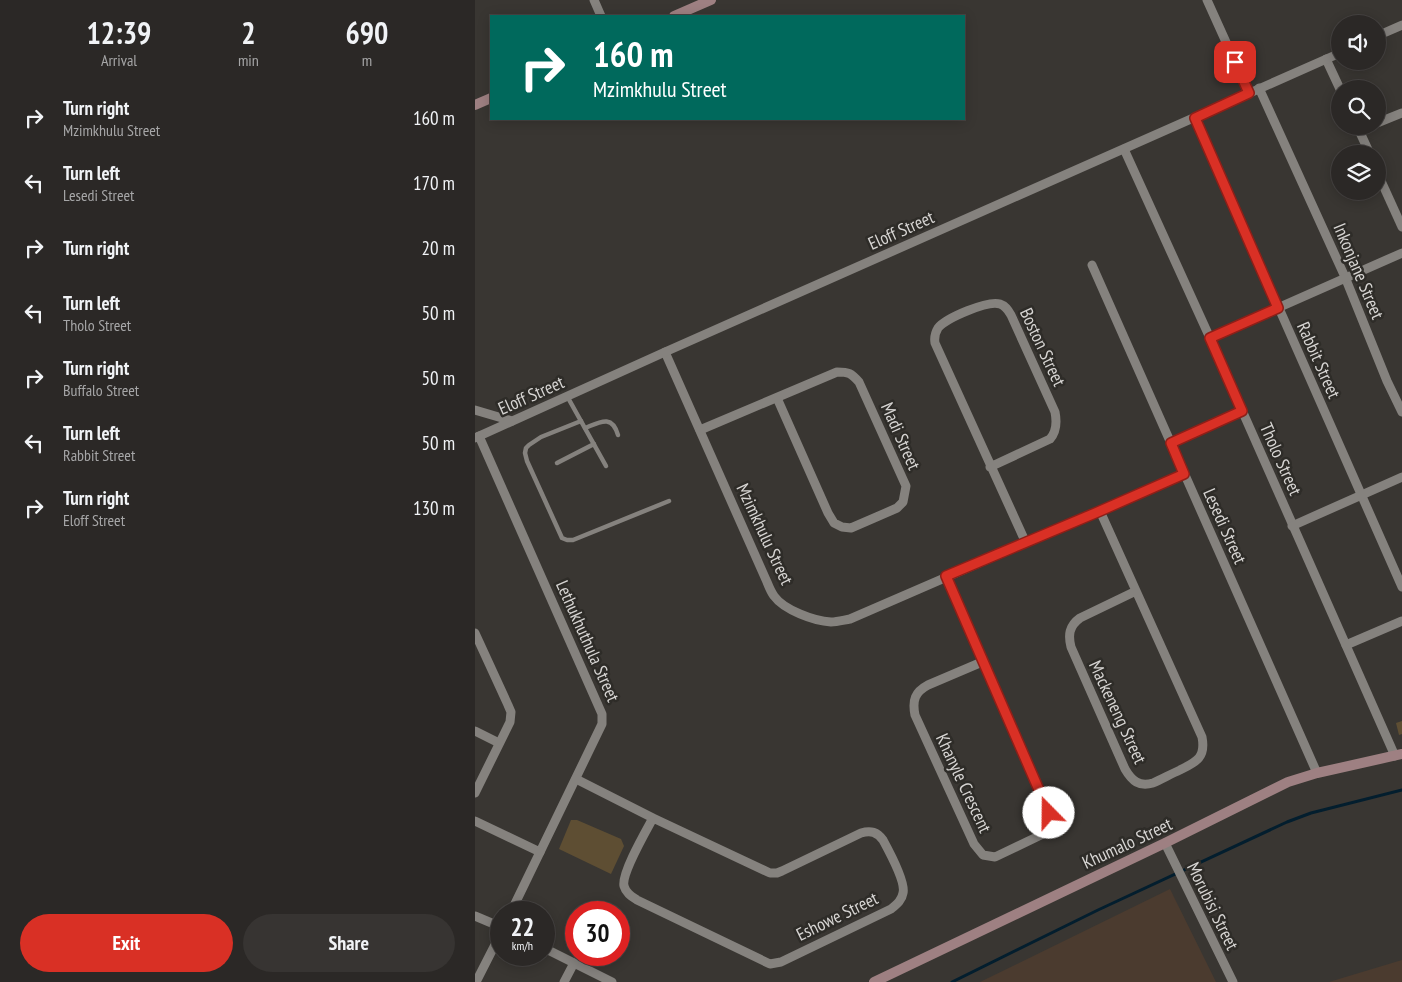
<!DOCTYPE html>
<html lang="en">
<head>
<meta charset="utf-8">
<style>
  body { margin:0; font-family:"PT Sans Narrow",sans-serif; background:#373432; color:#f1f3f6; height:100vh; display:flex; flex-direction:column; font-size:19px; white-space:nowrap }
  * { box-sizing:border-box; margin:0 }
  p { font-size:16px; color:#a6a6a7 }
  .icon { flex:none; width:28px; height:28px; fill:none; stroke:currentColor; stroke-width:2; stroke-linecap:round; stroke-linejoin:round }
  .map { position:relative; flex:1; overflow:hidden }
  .details { display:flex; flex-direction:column; background:#2b2826; width:475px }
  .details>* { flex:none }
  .hud { position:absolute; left:15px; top:15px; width:475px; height:105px; border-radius:0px; box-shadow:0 2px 12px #0003,0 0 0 1px #474443; background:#00695c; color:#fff; overflow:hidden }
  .tools { position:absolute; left:856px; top:15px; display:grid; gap:10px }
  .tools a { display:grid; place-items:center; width:55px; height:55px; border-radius:50%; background:#2b2826; box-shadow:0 2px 12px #0003,0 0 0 1px #474443; font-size:25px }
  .speed { position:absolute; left:15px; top:901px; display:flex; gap:10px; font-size:25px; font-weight:700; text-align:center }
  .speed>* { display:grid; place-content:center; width:65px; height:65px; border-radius:50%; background:#2b2826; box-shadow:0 2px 12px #0003,0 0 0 1px #474443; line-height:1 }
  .speed small { font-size:12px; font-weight:400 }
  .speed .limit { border:8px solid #d22; background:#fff; color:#111 }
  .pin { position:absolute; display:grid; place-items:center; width:42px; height:42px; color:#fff; margin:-21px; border-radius:10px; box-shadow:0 2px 8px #0006 }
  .me { position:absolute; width:55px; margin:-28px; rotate:338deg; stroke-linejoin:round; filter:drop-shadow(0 0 4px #0008) }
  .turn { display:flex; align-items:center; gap:18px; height:105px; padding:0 20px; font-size:22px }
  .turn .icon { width:65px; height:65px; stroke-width:2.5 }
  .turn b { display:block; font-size:35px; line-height:42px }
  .eta { display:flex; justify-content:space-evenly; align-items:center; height:85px; text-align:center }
  .eta b { font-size:30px; font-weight:800; line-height:35px }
  .primary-button { display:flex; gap:10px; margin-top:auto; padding:10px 20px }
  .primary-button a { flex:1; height:58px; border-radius:30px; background:#d93025; color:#fff; font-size:20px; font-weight:800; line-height:58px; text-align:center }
  .primary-button a+a { background:#373432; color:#f1f3f6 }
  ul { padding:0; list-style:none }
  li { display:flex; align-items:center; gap:15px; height:65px; padding:0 20px }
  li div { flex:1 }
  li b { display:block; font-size:19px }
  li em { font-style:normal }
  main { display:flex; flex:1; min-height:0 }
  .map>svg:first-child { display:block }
</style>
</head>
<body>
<main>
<section class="details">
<div class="eta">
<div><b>12:39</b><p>Arrival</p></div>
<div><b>2</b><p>min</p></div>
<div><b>690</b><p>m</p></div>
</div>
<ul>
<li><svg class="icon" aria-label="right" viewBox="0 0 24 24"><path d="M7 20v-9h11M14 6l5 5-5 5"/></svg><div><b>Turn right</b><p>Mzimkhulu Street</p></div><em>160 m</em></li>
<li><svg class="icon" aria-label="left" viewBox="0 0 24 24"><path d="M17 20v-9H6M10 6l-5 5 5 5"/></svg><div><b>Turn left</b><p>Lesedi Street</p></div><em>170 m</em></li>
<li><svg class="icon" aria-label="right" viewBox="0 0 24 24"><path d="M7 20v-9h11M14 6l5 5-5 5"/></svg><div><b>Turn right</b></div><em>20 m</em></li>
<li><svg class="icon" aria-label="left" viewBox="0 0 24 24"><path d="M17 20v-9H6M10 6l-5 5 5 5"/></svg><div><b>Turn left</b><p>Tholo Street</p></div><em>50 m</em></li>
<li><svg class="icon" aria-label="right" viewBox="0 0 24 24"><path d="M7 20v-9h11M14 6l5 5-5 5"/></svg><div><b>Turn right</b><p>Buffalo Street</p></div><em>50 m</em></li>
<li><svg class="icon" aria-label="left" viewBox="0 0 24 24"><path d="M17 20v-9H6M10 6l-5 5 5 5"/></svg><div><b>Turn left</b><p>Rabbit Street</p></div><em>50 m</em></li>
<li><svg class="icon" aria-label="right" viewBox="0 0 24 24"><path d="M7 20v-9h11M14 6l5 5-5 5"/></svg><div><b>Turn right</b><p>Eloff Street</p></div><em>130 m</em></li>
</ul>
<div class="primary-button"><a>Exit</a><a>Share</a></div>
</section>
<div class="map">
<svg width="927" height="982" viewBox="0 0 927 982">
  <rect width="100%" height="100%" fill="#393632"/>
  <g fill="#4b3b2f">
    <path d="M695 889 741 982H505Z"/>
    <path d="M927 960V982H854Z"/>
  </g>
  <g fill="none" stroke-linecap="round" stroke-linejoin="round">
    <path stroke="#031e2e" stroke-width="3" d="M477 982 623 910 812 822 836 813 927 790"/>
  </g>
  <g fill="#5e4e33">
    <path d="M927 721V734L924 735 921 723Z"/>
    <path d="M96 820H102L146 839 149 846 136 874 84 849Z"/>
  </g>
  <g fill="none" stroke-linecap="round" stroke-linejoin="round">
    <g stroke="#85827e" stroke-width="4.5">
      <path d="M92 396 131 466"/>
      <path d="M106 421 66 437 54 445 51 448 50 453 52 461 87 538 92 540H98L194 501"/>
      <path d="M110 428C125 422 137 414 143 435"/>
      <path d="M82 463 119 444"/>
    </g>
    <g stroke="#85827e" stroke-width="9">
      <path d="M119 0 126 16"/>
      <path d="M732 0 774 93"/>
      <path d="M902 36 927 25"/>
      <path d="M851 59 865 89"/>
      <path d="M784 88 870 277 912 381 927 412"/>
      <path d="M720 118 927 587"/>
      <path d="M902 123 927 113"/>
      <path d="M882 126 895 154"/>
      <path d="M885 131 896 126"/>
      <path d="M649 149 735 338 920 756"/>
      <path d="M902 172 927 227"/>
      <path d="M617 265 842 773"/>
      <path d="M735 338 927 253"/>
      <path d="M190 352 292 582C294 587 296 592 299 596 309 610 339 621 356 622 362 622 369 620 375 619L709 474"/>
      <path d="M0 410 37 421"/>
      <path d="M225 430 362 372C374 372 376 373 384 382L431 486 428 502 422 508 376 528 367 527 359 523 353 513 302 398"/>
      <path d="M4 436 127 714V724L36 912"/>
      <path d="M0 438 190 352 865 53"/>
      <path d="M696 443 767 411"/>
      <path d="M515 467 575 439C582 431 582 422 580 412L536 315C533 310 531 306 525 304 513 300 471 318 463 328 460 333 459 337 460 343L551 543"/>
      <path d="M625 511 727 737C731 758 721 762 705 770 696 774 687 779 678 783 664 787 657 781 650 769L596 647C593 635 594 626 605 618L661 591"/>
      <path d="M817 526 927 477"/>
      <path d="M471 576 574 813V824L568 834 520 857 508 855 499 844 440 715C437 700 440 692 453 685L507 662"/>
      <path d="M0 633 33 705 36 712 35 722 0 793"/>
      <path d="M871 645 927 621"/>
      <path d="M0 731 24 743"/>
      <path d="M101 779 178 818 295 873H302L307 871 386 833C396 830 402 832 408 840 414 851 431 882 428 893 427 900 422 904 416 909L306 962 295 964 162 900C156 896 151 893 149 886 146 874 171 831 178 818"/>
      <path d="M0 821 65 852"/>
      <path d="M690 843 758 982"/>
      <path d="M0 916 26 927"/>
      <path d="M69 948 137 982"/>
      <path d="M1 982 26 933"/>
      <path d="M89 982 99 963"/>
    </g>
    <g stroke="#9e8082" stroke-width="10">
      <path d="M199 16 236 0"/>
      <path d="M0 105 16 98"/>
      <path d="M399 982 690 843 813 782 842 773 927 754"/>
    </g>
  </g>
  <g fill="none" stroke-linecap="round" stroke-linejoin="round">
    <g stroke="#8d1f18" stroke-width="12">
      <path id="route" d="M574 813 471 576 625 511 709 474 696 443 767 411 735 338 803 308 720 118 774 93 760 62"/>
    </g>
    <use href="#route" stroke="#d93025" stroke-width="9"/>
  </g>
  <g text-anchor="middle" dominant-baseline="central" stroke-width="5" stroke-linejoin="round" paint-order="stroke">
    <g font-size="18" fill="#d7d5d3" stroke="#2e2c28">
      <text transform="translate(426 230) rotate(-24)">Eloff Street</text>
      <text transform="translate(884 271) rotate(67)">Inkonjane Street</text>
      <text transform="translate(568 347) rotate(65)">Boston Street</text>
      <text transform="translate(844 360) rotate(66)">Rabbit Street</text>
      <text transform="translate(56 395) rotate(-24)">Eloff Street</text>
      <text transform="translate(426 436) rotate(66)">Madi Street</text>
      <text transform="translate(806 459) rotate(66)">Tholo Street</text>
      <text transform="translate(750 526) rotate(66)">Lesedi Street</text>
      <text transform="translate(290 534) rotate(65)">Mzimkhulu Street</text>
      <text transform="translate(113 641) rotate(66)">Lethukhuthula Street</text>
      <text transform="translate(643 712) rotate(65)">Mackeneng Street</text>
      <text transform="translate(489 783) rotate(65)">Khanyle Crescent</text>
      <text transform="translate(652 843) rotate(-25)">Khumalo Street</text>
      <text transform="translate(738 906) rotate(64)">Morubisi Street</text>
      <text transform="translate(362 916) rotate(-26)">Eshowe Street</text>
    </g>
  </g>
</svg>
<div class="tools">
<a><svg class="icon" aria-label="sound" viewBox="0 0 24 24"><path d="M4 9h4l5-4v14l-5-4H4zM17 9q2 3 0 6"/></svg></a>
<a><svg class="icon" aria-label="search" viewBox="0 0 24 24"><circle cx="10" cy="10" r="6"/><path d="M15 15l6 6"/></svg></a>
<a><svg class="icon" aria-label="layers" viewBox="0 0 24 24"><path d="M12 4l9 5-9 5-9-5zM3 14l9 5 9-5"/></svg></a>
</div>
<div class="speed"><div>22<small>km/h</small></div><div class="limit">30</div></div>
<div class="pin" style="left:760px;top:62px;background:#d93025"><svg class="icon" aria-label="arrive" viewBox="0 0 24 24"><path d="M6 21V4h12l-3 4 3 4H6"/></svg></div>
<svg class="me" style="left:574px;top:813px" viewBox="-20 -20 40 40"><circle r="19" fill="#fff"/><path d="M0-13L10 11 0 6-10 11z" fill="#d93025"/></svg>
<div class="hud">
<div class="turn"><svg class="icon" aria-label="right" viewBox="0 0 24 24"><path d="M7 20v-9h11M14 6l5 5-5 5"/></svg><div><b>160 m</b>Mzimkhulu Street</div></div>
</div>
</div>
</main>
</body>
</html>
